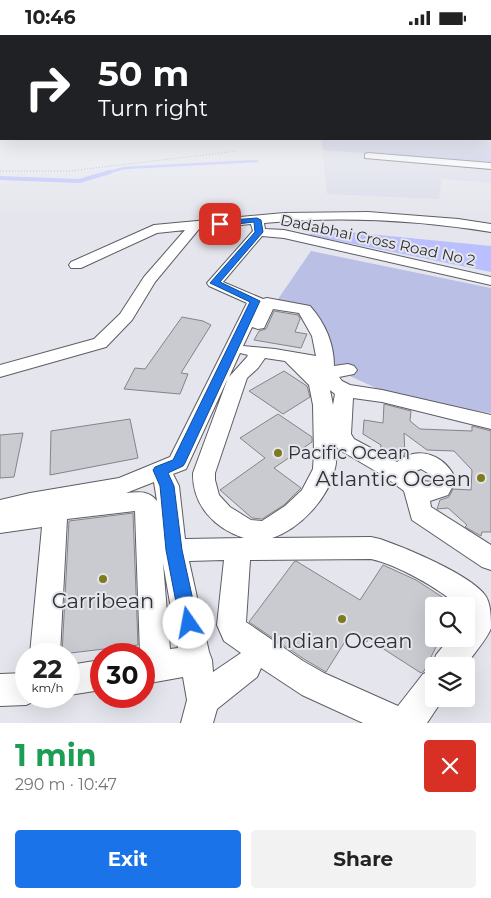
<!DOCTYPE html>
<html lang="en">
<head>
<meta charset="utf-8">
<style>
  body { margin:0; font-family:Montserrat,sans-serif; background:#f2f2f2; color:#222; height:100vh; display:flex; flex-direction:column; font-size:19px; white-space:nowrap }
  * { box-sizing:border-box; margin:0 }
  p { font-size:16px; color:#767676 }
  .icon { flex:none; width:28px; height:28px; fill:none; stroke:currentColor; stroke-width:2; stroke-linecap:round; stroke-linejoin:round }
  .map { position:relative; height:688px; overflow:hidden }
  .panel { display:flex; flex-direction:column; background:#fff; flex:1 }
  .panel>* { flex:none }
  .top-card { position:absolute; left:0px; top:0px; width:491px; height:105px; box-shadow:0 5px 20px #0002; background:#202124; color:#fff; overflow:hidden }
  .tools { position:absolute; left:425px; top:562px; display:grid; gap:10px }
  .tools a { display:grid; place-items:center; width:50px; height:50px; border-radius:5px; background:#fff; box-shadow:0 5px 20px #0002; font-size:25px }
  .speed { position:absolute; left:15px; top:608px; display:flex; gap:10px; font-size:25px; font-weight:700; text-align:center }
  .speed>* { display:grid; place-content:center; width:65px; height:65px; border-radius:50%; background:#fff; box-shadow:0 5px 20px #0002; line-height:1 }
  .speed small { font-size:12px; font-weight:400 }
  .speed .limit { border:8px solid #d22; background:#fff; color:#111 }
  .pin { position:absolute; display:grid; place-items:center; width:42px; height:42px; color:#fff; margin:-21px; border-radius:10px; box-shadow:0 2px 8px #0006 }
  .me { position:absolute; width:55px; margin:-28px; rotate:348deg; stroke-linejoin:round; filter:drop-shadow(0 0 4px #0008) }
  .turn { display:flex; align-items:center; gap:18px; height:105px; padding:0 15px; font-size:22px }
  .turn .icon { width:65px; height:65px; stroke-width:2.5 }
  .turn b { display:block; font-size:35px; line-height:42px }
  .round { display:grid; place-items:center; flex:none; width:52px; height:52px; border-radius:5px; background:#f2f2f2 }
  .headline { display:flex; align-items:center; justify-content:space-between; height:85px; padding:0 15px }
  h1 { font-size:30px; font-weight:700; line-height:38px; color:#1e9e55 }
  .primary-button { display:flex; gap:10px; margin-top:auto; padding:10px 15px }
  .primary-button a { flex:1; height:58px; border-radius:5px; background:#1a73e8; color:#fff; font-size:20px; font-weight:700; line-height:58px; text-align:center }
  .primary-button a+a { background:#f2f2f2; color:#222 }
  .status { display:flex; justify-content:space-between; align-items:center; height:35px; padding:0 25px; background:#fff; direction:ltr }
  .status svg { height:14px; fill:currentColor }
  .map>svg:first-child { display:block }
</style>
</head>
<body>
<div class="status"><b>10:46</b><svg viewBox="0 0 49 12"><path d="M0 12V9h3v3zM5 12V6h3v6zM10 12V3h3v9zM15 12V0h3v12zM26 1h20v11H26zM47 4h2v5h-2z"/></svg></div>
<div class="map">
<svg width="491" height="688" viewBox="0 0 491 688">
  <rect width="100%" height="100%" fill="#e5e6ed"/>
  <path fill="#dadcea" d="M490 85 491 148 442 144 439 164 327 159 321 104H490Z"/>
  <g fill="#babfe5">
    <path d="M490 85 491 127 323 115 321 104H490Z"/>
    <path d="M311 216 491 253V378L400 364 341 337 290 270 276 267Z"/>
  </g>
  <path fill="#bac0ff" d="M318 194 491 211V237L309 200Z"/>
  <g fill="none" stroke-linecap="round" stroke-linejoin="round">
    <path stroke="#bac0ff" stroke-width="2.5" d="M106 138 124 133 257 126"/>
    <path stroke="#bac0ff" stroke-width="4" d="M0 143 79 146 110 137"/>
  </g>
  <g fill="#cacbd1" stroke="#838489">
    <path d="M274 276 298 280 300 284 295 297 307 299 301 313 254 305 259 296 266 294Z"/>
    <path d="M182 282 203 286 211 290 181 338 188 339 180 359 124 354 135 333 145 334Z"/>
    <path d="M284 336 307 351 310 362 283 379 249 356Z"/>
    <path d="M384 369 411 376 410 386 420 394 472 396V391L491 396V497H482L481 501 465 492 467 490 448 473 437 474 440 465 449 462 453 454 471 455 472 435 454 416 427 415 404 398 405 420 401 422H392L380 416 381 410 363 399 364 385 383 388Z"/>
    <path d="M278 379 312 402V407L274 433 301 453 284 470 262 484 252 483 220 455 265 423 240 403Z"/>
    <path d="M130 384 138 423 50 440 51 396Z"/>
    <path d="M23 398 14 442 0 443V400Z"/>
    <path d="M133 478 138 610 62 619 69 486Z"/>
    <path d="M296 526 360 565 383 530 416 545 456 571H434V604H440L424 636 421 638 368 604 367 607 351 597 326 637 304 624 249 587 294 527Z"/>
  </g>
  <g fill="none" stroke-linecap="round" stroke-linejoin="round">
    <g stroke="#5d5d63" stroke-width="2">
      <g id="minor">
        <path d="M368 118 491 128V134L365 123V119Z"/>
        <path d="M368 177 458 184 491 189V197C416 185 339 181 264 188L265 194 284 195 491 242V250L284 203 262 201 223 247 263 264 267 263 310 271C325 288 334 308 334 331L348 329 354 331 357 335 354 339 339 342 342 346 350 350 382 355 491 380V394L382 367 353 363 351 399 354 404 397 427C419 409 446 421 456 445L448 460 430 466 431 472 491 510V535L482 532 412 485 404 456 384 441 338 414 336 410C336 418 337 426 335 433 329 463 300 494 272 503L371 502 380 504C406 513 469 539 485 560 491 568 491 583 491 593 489 601 471 623 465 631H434V664H443L427 688H363L302 660 261 633 257 642 217 674 213 688H181L187 665 183 642 144 649V619H140L135 476 67 484 60 619H30L42 492 0 498V465L30 458 119 443 170 422 247 268 209 251 207 248 253 196 251 189 199 194 155 247 132 285 106 312 0 342V330L94 304 120 279 144 242 185 195 157 198 81 233H71L69 230 71 227 154 190 284 178ZM273 274 299 278 312 301 316 321 275 314 243 311 252 292 258 294 264 293ZM240 318 248 320 247 322 229 342ZM265 323 285 326 309 350 313 370 314 418 313 434 302 455 285 471 262 486 251 485 230 472 219 460 215 445V438L247 343 258 333ZM228 343 193 438C192 470 215 494 244 503L185 504 179 451 173 439 186 434ZM330 355 335 359 333 370ZM421 434 431 440 433 445 432 447 422 446 416 441V436ZM154 447 157 466C149 455 138 457 126 458ZM371 524C398 530 438 553 459 571H466V604H449L436 620 432 631 433 635 423 639 398 671 324 638 303 626 246 587 250 525ZM224 525 217 590 224 606 241 618 213 637 212 625 209 617 189 526ZM163 528 178 613 170 614Z"/>
        <path d="M101 625V655L69 660V630Z"/>
        <path d="M26 638V661H39L37 665 26 670 0 671V639Z"/>
      </g>
    </g>
    <path stroke="#9e9fa4" stroke-width="1" stroke-dasharray="1 2" stroke-linecap="butt" d="M0 136H69L237 116"/>
    <use href="#minor" fill="#fff" fill-rule="evenodd"/>
  </g>
  <linearGradient id="sky" x2="0" y2="1"><stop stop-color="#95b9f1"/><stop offset="0.47" stop-color="#f3f4f7"/><stop offset="1" stop-color="#f3f4f7" stop-opacity="0"/></linearGradient>
  <rect width="491" height="182" fill="url(#sky)"/>
  <path fill="#1a73e8" stroke="#114b97" d="M257 183 261 185 263 197 220 247 260 266 185 428 183 431 168 438 174 451 182 515 198 588 195 594 189 596 183 594 180 588 166 515 160 451 153 435 155 432 173 425 250 267 210 248 255 197 254 187 220 191 217 189 220 186Z"/>
  <g fill="#7d7a20" stroke="#e5e6ed" stroke-width="2">
    <circle cx="278" cy="418" r="5"/>
    <circle cx="481" cy="443" r="5"/>
    <circle cx="103" cy="544" r="5"/>
    <circle cx="342" cy="584" r="5"/>
  </g>
  <g text-anchor="middle" dominant-baseline="central" stroke-width="4" stroke-linejoin="round" paint-order="stroke">
    <g font-size="15" fill="#2f3032" stroke="#e5e6ed">
      <text transform="translate(378 205) rotate(12)">Dadabhai Cross Road No 2</text>
    </g>
    <g font-size="18" fill="#2f3032" stroke="#e5e6ed" text-anchor="start">
      <text x="288" y="418">Pacific Ocean</text>
    </g>
    <g font-size="21" fill="#2f3032" stroke="#e5e6ed">
      <text x="471" y="443" text-anchor="end">Atlantic Ocean</text>
      <text x="103" y="565">Carribean</text>
      <text x="342" y="605">Indian Ocean</text>
    </g>
  </g>
</svg>
<div class="tools">
<a><svg class="icon" aria-label="search" viewBox="0 0 24 24"><circle cx="10" cy="10" r="6"/><path d="M15 15l6 6"/></svg></a>
<a><svg class="icon" aria-label="layers" viewBox="0 0 24 24"><path d="M12 4l9 5-9 5-9-5zM3 14l9 5 9-5"/></svg></a>
</div>
<div class="speed"><div>22<small>km/h</small></div><div class="limit">30</div></div>
<div class="pin" style="left:220px;top:189px;background:#d93025"><svg class="icon" aria-label="arrive" viewBox="0 0 24 24"><path d="M6 21V4h12l-3 4 3 4H6"/></svg></div>
<svg class="me" style="left:189px;top:588px" viewBox="-20 -20 40 40"><circle r="19" fill="#fff"/><path d="M0-13L10 11 0 6-10 11z" fill="#1a73e8"/></svg>
<div class="top-card">
<div class="turn"><svg class="icon" aria-label="right" viewBox="0 0 24 24"><path d="M7 20v-9h11M14 6l5 5-5 5"/></svg><div><b>50 m</b>Turn right</div></div>
</div>
</div>
<section class="panel">
<div class="headline"><div><h1>1 min</h1><p>290 m · 10:47</p></div><a class="round" style="background:#d93025;color:#fff"><svg class="icon" aria-label="close" viewBox="0 0 24 24"><path d="M6 6l12 12M18 6L6 18"/></svg></a></div>
<div class="primary-button"><a>Exit</a><a>Share</a></div>
</section>
</body>
</html>
